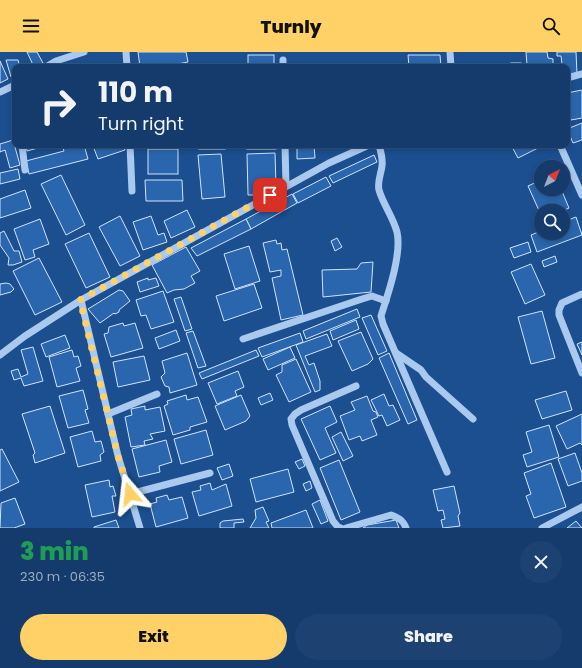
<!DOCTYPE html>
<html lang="en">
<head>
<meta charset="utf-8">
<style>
  body { margin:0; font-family:Poppins,sans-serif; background:#1d4271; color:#f1f3f6; height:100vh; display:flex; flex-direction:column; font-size:15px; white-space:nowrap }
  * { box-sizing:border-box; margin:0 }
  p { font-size:13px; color:#9dadc1 }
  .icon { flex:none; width:22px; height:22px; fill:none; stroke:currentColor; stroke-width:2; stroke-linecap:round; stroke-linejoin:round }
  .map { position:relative; height:476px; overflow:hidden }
  .sheet { display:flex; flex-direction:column; background:#143b6b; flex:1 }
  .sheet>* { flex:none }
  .guide { position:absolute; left:12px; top:12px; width:558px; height:84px; border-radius:8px; box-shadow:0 2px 6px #0003,0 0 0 1px #33557e; background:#143b6b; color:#f1f3f6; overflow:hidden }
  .needle { width:26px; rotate:42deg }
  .tools { position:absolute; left:534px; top:108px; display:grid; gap:8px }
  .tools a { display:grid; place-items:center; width:36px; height:36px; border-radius:50%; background:#143b6b; box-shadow:0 2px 6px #0003,0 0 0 1px #33557e; font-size:20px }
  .pin { position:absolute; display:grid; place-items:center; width:34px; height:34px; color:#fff; margin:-17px; border-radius:8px; box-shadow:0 2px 6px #0006 }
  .me { position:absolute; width:44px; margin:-22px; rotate:343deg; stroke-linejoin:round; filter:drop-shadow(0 0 3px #0008) }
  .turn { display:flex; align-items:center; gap:14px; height:84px; padding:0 20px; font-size:18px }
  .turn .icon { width:52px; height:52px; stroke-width:2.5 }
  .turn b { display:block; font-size:28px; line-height:34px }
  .round { display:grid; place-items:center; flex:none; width:42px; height:42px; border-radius:21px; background:#1d4271 }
  .headline { display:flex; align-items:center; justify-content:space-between; height:68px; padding:0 20px }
  h1 { font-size:24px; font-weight:800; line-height:30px; color:#1e9e55 }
  .cta { display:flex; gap:8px; margin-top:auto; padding:8px 20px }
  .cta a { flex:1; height:46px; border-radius:24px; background:#ffd166; color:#111; font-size:16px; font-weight:800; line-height:46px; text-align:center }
  .cta a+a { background:#1d4271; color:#f1f3f6 }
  header { display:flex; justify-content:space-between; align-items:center; height:52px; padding:0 20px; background:#ffd166; color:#111; font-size:18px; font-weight:800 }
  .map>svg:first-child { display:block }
</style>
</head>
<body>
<header><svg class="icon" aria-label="menu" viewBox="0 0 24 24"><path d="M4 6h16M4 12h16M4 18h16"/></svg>Turnly<svg class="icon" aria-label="search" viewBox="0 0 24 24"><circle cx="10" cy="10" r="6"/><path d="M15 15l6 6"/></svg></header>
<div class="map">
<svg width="582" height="476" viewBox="0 0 582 476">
  <rect width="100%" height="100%" fill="#1b4f8f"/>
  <g fill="#2a66ad" stroke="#cfe3fa">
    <path d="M27 0H37L43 11 34 15Z"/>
    <path d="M138 0H186L188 10 162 15H140Z"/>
    <path d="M526 0H547L548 6 553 7V15H522L527 13Z"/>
    <path d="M557 0H576L577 22H567V15H557V12H562L561 4H557Z"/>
    <rect x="248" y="3" width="26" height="12"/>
    <path d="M408 3H440L441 15H409Z"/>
    <path d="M6 8H18L20 15H15V24L11 25Z"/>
    <path d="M0 9 8 27 0 31Z"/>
    <rect x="511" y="11" width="10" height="4"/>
    <path d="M582 38V66L571 68 567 51V41Z"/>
    <path d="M582 71V88L573 91 567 77Z"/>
    <path d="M13 88 20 113 10 116 5 98 0 100V92Z"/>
    <path d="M26 93H49L27 99Z"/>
    <path d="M62 93H84L88 107 29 122 26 109 64 99Z"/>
    <path d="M98 93H123L125 98 98 107 93 94Z"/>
    <rect x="199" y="93" width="26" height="4"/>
    <rect x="247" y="93" width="29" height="4"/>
    <path d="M297 93H314L315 106 297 107Z"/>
    <path d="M511 93H544L518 106Z"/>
    <rect x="148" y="97" width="30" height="25"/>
    <path d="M275 101 276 134H267V138L260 139 258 143H248L247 102Z"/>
    <path d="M221 102 225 145 202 147 198 103Z"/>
    <path d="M374 103 377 110 333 131 329 124Z"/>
    <path d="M18 117 20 127 0 132V121Z"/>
    <path d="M61 123 85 173 66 183 41 132Z"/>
    <path d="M326 125 331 134 298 151 293 142Z"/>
    <path d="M145 128H182L183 149H146Z"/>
    <path d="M541 128V137H561L569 156 562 159H541V163L528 134Z"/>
    <path d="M25 138 31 156 0 166V147Z"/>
    <path d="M292 142 297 151 251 177 246 167Z"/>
    <path d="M187 158 195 175 171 186 164 169Z"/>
    <path d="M120 164 140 204 120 214 99 175Z"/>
    <path d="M151 164 158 183 164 181 167 190 143 198 133 170Z"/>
    <path d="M576 165 582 183 537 200 531 183 541 179V181H563V170Z"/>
    <path d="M40 167 49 192 33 198 35 205 25 208 14 177Z"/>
    <path d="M246 167 251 177 197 204 191 196Z"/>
    <path d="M4 179 14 199H19L22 210 13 213H8L9 206 0 193V181Z"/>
    <path d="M89 181 110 225 86 236 65 192Z"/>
    <path d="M337 186 342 195 335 199 331 189Z"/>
    <path d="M276 188 277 192 281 191 282 198 287 197 303 263 281 268 272 226 281 224V218L270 220 263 191Z"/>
    <path d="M528 190 531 200 514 206 510 196Z"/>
    <path d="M249 194 260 229 235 237 224 202Z"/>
    <path d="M186 195 200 219 191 224 195 231 184 237 174 238 167 241 152 213Z"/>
    <path d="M555 204 557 210 544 215 542 209Z"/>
    <path d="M39 206 62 250 35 263 13 219Z"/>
    <path d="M373 210 371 240 323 245 322 218 357 217 361 211Z"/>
    <path d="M531 212 545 243 525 252 511 220Z"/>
    <path d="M148 226V228L156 226 159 234 140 240 137 230Z"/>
    <path d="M6 231 10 232 14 237 11 240 0 243V232Z"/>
    <path d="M254 232 262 256 224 269 216 244Z"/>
    <path d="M119 238 123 239 130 249 119 258V260L115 262 114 261 100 271 88 257Z"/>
    <path d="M163 239 174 270 151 277 146 263 141 264 136 248Z"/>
    <path d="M181 245 192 277 185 279 174 247Z"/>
    <path d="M357 257 360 265 306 287 303 279Z"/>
    <path d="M542 259 555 306 531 312 518 265Z"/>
    <path d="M371 263 387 299 378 303 362 266Z"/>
    <path d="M356 268 359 277 333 288 330 279Z"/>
    <path d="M123 271 124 274 135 271 143 296 111 305 104 282 108 281 109 275Z"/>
    <path d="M176 278 180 289 159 297 155 286Z"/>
    <path d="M193 279 206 314 198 316 186 281Z"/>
    <path d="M361 280 373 307 368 312 352 319 338 289Z"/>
    <path d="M300 281 303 290 262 305 258 296Z"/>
    <path d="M327 282 332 294 305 304 309 313 314 311 320 329V338L315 340 296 293Z"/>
    <path d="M65 283 70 296 46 305 41 292Z"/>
    <path d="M582 290V303L577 292Z"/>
    <path d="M33 295 43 329 24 334 21 326 14 328 11 319 18 317 21 325 28 322 21 298Z"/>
    <path d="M290 295 295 306 268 318 263 307Z"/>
    <path d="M72 298 74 305 78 304 81 314 76 316 80 329 57 335 49 305Z"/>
    <path d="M256 298 259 304 202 327 199 321Z"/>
    <path d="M187 301 197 333 170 341 169 335 165 334 161 325 165 321 162 309Z"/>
    <path d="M389 301 417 368 408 372 379 306Z"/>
    <path d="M144 304 150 328 118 335 113 310Z"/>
    <path d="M296 307 311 340 289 350 276 323 282 320V313Z"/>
    <path d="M238 319 244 335 235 339 237 344 217 352 208 331Z"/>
    <path d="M83 338 88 357 85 358 89 371 68 376 59 344Z"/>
    <path d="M566 339 572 358 542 367 535 348Z"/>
    <path d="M270 341 273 348 261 353 258 346Z"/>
    <path d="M384 342 389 354 393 353 400 368 387 374 382 363 379 364 371 348Z"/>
    <path d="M186 343 187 348 198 345 207 370 190 375V378L173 383 164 354 168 352 167 349Z"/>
    <path d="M241 343 250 364 246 369 225 378 215 354Z"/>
    <path d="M367 344 373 359 376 360 378 365 371 368 377 383 362 389 360 384 349 388 340 364 355 358 351 350Z"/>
    <path d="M50 354 65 401 35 411 33 403 35 401 22 362Z"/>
    <path d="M145 354V358L160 355 165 379 150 382 153 387 144 389 145 393 131 395 125 365 132 363 131 357Z"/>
    <path d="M330 354 337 370 325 376 336 401 320 408 301 367Z"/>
    <path d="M582 362V393L580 391 567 397 556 374Z"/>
    <path d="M549 373 559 405 527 415 523 403 532 400 526 380Z"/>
    <path d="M206 378 213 403 181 412 174 387Z"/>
    <path d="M92 379 95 390 101 389 104 400 100 403 101 409 78 415 70 385Z"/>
    <path d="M341 380 353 404 343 409 332 385Z"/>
    <path d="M166 388 172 410 159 414 160 420 139 425 132 397Z"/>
    <path d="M2 397 19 430 0 439V398Z"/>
    <path d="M575 401 582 421V429L568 434 558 407Z"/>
    <path d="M302 407 305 414 299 417 295 410Z"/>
    <path d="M339 408 360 460 341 468 320 416Z"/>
    <path d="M551 411 566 455 534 466 526 444 531 442 524 421Z"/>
    <path d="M229 412 233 424 222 428 217 416Z"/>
    <path d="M288 417 294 440 256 450 250 427Z"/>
    <path d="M109 428 110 435 113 434 116 444H112L115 460 92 465 85 433Z"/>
    <path d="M310 429 312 436 306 439 303 432Z"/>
    <path d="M210 431 212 438 226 432 232 454 199 464 192 440 201 438 200 434Z"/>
    <path d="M454 434 460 461 458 464 460 474 443 476 441 468 445 467 443 458 438 459 433 438Z"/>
    <path d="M167 443 169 448 182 445 188 466 156 475 150 452 157 450 156 446Z"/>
    <path d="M15 446 25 472 14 476H0L1 451Z"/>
    <path d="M320 448 328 469 321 472 312 452Z"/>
    <path d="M263 455 269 469 266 470 269 476H250L256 466 255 458Z"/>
    <path d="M306 458 313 476H272L271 471Z"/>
    <path d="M243 467 244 470 234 471V476H220V471L223 469Z"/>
    <path d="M116 468 119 476H94V475Z"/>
    <path d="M396 468 399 476H363L367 473Z"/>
    <path d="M576 469 582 476H567Z"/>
  </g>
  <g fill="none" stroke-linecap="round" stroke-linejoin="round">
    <g stroke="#a9c9ee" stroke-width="7">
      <path d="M126 0 127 15"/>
      <path d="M450 0 451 15"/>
      <path d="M283 8V15"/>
      <path d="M46 15 56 9 84 0"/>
      <path d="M567 26 582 22"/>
      <path d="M0 40 15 33"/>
      <path d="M22 93 25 118"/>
      <path d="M130 93 132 139"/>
      <path d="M285 93 286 134"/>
      <path d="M379 93C381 100 383 107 382 114 381 122 377 130 379 138 383 152 393 165 397 180 402 202 388 242 381 264L383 272 447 420"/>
      <path d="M560 93 582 143"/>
      <path d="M582 242 562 251 559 258V263L582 321"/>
      <path d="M81 248 118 404 140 476"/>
      <path d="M243 287 362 247 372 244 386 249"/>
      <path d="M396 301 421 318 426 325 473 367"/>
      <path d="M0 303 25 284 81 248 329 111 369 93"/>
      <path d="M108 362 157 342"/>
      <path d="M130 442 210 421"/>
      <path d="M341 476 338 475 333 469 292 373 291 367 295 362 301 358 356 334"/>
      <path d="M346 476 391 463C399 466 403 468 406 476"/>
      <path d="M542 476 582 455"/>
    </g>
  </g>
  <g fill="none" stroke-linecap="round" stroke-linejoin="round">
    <path stroke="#ffd166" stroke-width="7" stroke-dasharray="0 12.6" d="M130 442 118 404 80 248 270 143"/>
  </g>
</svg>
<div class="tools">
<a><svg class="needle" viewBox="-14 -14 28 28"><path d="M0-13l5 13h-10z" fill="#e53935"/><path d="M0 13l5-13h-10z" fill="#9dadc1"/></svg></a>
<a><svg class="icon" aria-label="search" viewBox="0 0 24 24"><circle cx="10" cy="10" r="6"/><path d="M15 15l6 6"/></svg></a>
</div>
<div class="pin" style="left:270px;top:143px;background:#d93025"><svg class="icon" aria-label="arrive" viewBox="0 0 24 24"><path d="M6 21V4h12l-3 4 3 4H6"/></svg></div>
<svg class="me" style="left:130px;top:442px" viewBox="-20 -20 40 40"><path d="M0-17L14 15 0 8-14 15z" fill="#ffd166" stroke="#fff" stroke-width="4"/></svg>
<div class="guide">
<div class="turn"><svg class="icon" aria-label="right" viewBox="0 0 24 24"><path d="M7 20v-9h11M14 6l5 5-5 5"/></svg><div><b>110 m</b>Turn right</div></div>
</div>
</div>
<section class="sheet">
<div class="headline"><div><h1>3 min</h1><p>230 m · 06:35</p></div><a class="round"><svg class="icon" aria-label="close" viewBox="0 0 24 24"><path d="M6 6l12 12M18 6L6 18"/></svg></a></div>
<div class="cta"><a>Exit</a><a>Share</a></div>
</section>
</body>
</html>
